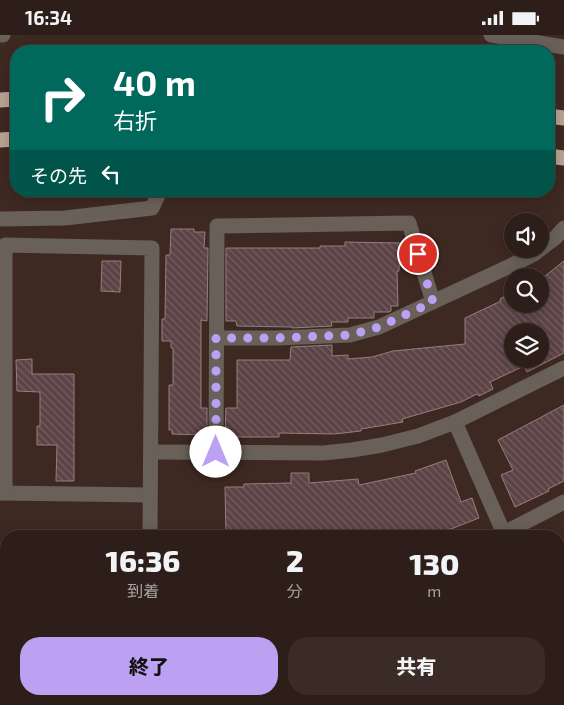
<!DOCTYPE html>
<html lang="ja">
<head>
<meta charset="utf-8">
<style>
  body { margin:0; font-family:"Exo 2","Noto Sans JP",sans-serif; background:#3a2b27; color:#f1f3f6; height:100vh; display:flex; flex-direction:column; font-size:19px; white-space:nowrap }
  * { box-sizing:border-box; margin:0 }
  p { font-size:16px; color:#a7a2a2 }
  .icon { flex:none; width:28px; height:28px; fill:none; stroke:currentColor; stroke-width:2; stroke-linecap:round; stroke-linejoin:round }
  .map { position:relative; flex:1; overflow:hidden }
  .details { position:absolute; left:0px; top:495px; width:565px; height:175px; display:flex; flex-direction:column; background:#2e1e1a; border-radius:20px 20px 0 0; box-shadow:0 2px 12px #0003,0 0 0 1px #493c39 }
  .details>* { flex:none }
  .guide { position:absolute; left:10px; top:10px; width:545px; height:152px; border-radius:20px; box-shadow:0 2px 12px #0003,0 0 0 1px #493c39; background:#00695c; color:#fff; overflow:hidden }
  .controls { position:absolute; left:504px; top:178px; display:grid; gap:10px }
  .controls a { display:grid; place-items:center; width:45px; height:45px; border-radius:50%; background:#2e1e1a; box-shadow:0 2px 12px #0003,0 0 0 1px #493c39; font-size:25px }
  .pin { position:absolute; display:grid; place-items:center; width:42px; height:42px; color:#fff; margin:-21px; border:2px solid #fff; border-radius:50%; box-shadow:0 1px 5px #0007 }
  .me { position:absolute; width:55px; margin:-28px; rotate:0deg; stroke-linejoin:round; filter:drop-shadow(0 0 4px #0008) }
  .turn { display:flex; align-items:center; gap:18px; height:105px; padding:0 20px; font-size:22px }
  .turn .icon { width:65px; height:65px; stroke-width:2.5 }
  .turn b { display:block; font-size:35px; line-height:42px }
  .then { display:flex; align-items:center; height:48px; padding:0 20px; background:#0003; gap:10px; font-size:19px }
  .eta { display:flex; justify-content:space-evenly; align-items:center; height:85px; text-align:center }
  .eta b { font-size:30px; font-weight:800; line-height:35px }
  .primary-button { display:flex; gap:10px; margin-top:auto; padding:10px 20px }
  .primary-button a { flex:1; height:58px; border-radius:20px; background:#bca0f2; color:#111; font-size:20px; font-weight:800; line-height:58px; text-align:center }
  .primary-button a+a { background:#3a2b27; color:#f1f3f6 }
  .status { display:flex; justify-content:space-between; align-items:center; height:35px; padding:0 25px; background:#2e1e1a; direction:ltr }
  .status svg { height:14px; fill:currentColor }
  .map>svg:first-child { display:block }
</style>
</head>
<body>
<div class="status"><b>16:34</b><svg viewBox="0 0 49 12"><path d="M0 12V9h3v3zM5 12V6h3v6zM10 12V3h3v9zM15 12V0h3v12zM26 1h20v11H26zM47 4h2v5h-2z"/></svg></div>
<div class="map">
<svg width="564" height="670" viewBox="0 0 564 670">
  <defs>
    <pattern id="grass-dots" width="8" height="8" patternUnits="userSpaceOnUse" patternTransform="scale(1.25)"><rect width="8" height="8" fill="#4e4018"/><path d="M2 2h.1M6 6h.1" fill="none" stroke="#685c3a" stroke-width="1.8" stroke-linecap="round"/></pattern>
    <pattern id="building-back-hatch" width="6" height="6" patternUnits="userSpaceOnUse" patternTransform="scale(1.25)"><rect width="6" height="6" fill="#5c4346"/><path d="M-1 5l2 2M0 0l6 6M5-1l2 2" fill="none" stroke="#745f61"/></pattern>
  </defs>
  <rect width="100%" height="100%" fill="#3e2822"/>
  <path fill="url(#grass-dots)" d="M564 601V659L559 658V603Z"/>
  <g fill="url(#building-back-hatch)" stroke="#987d80" fill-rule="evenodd">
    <path d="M171 194H194V197H205L204 213H208L207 286 201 285V373H207V400L172 399V395H169V350H173V313H171V306H162V284H165L166 220H170Z"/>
    <path d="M345 207 400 208 399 236H397L398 271H391V276L389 277H374V283H348V287H331L332 291 292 293V292L237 291 236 286H226V213H320V211H345Z"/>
    <path d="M102 226H121L120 257 101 256Z"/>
    <path d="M564 226V318L527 337 524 331 490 347 493 354 479 361 477 359 461 367 402 384 403 387 361 394V396L334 399 279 398V402H229V400H225L226 373H237V325H290L291 312 332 310V321L348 320V324L372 322 393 316 465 309V283L501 266 500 264 512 257V269H540V245ZM512 296H540V324H512Z"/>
    <path d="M32 324V339H74V446H56L57 410H37V391H40V357L17 356 16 325Z"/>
    <path d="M564 370V446L548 454 549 456 515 472 501 440 513 435 498 405Z"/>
    <path d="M446 425 461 467 472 463 479 483 433 501H226L225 452H244V449L291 448V438H309V448L358 444 359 450 416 438 415 436Z"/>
  </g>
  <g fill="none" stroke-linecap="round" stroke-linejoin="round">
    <g stroke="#686059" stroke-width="15">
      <path d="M0 0H3"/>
      <path d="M491 0 564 12"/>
      <path d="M0 184 65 183 152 173 160 156"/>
      <path d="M217 303H277L350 300 379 292 510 231 534 219 556 202 564 193"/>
      <path d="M455 387 505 501"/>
      <path d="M152 417 323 418 352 415 382 410 418 401 455 387 564 333"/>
      <path d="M216 417 217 191 409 188 433 267"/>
      <path d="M0 458 150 460"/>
      <path d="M5 458V210L152 213 150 501"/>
      <path d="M496 501 504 498 564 467"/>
      <path d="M559 560 564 557"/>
      <path d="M559 594 564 592"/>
      <path d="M0 616H6"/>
      <path d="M148 670V664"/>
      <path d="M491 670 493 664"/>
    </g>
    <g stroke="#b7a391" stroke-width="15">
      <path d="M0 65 16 64"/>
      <path d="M549 81 564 83"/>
      <path d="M0 105 16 104"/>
      <path d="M549 121 564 123"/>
    </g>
  </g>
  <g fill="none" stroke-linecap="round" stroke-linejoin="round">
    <path stroke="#bca0f2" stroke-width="9" stroke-dasharray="0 16.2" d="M216 417V303H277L350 300 379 292 433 267 418 219"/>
  </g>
</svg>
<div class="controls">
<a><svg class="icon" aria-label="sound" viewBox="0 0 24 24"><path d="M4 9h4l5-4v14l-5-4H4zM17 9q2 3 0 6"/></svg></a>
<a><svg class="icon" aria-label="search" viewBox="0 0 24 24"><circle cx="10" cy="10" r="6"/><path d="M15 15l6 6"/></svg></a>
<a><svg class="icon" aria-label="layers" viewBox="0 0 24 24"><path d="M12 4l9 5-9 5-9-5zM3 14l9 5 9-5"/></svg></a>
</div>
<div class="pin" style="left:418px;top:219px;background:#d93025"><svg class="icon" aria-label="arrive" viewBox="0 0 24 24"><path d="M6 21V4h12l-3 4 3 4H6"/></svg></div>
<svg class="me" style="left:216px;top:417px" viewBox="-20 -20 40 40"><circle r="19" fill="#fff"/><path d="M0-13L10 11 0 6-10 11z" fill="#bca0f2"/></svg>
<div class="guide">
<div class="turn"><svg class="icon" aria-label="right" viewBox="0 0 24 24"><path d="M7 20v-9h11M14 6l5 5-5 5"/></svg><div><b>40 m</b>右折</div></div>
<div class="then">その先<svg class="icon" aria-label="left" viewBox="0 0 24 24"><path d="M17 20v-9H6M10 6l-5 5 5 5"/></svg></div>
</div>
<section class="details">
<div class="eta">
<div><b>16:36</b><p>到着</p></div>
<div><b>2</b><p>分</p></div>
<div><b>130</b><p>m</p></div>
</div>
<div class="primary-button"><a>終了</a><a>共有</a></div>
</section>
</div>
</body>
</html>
